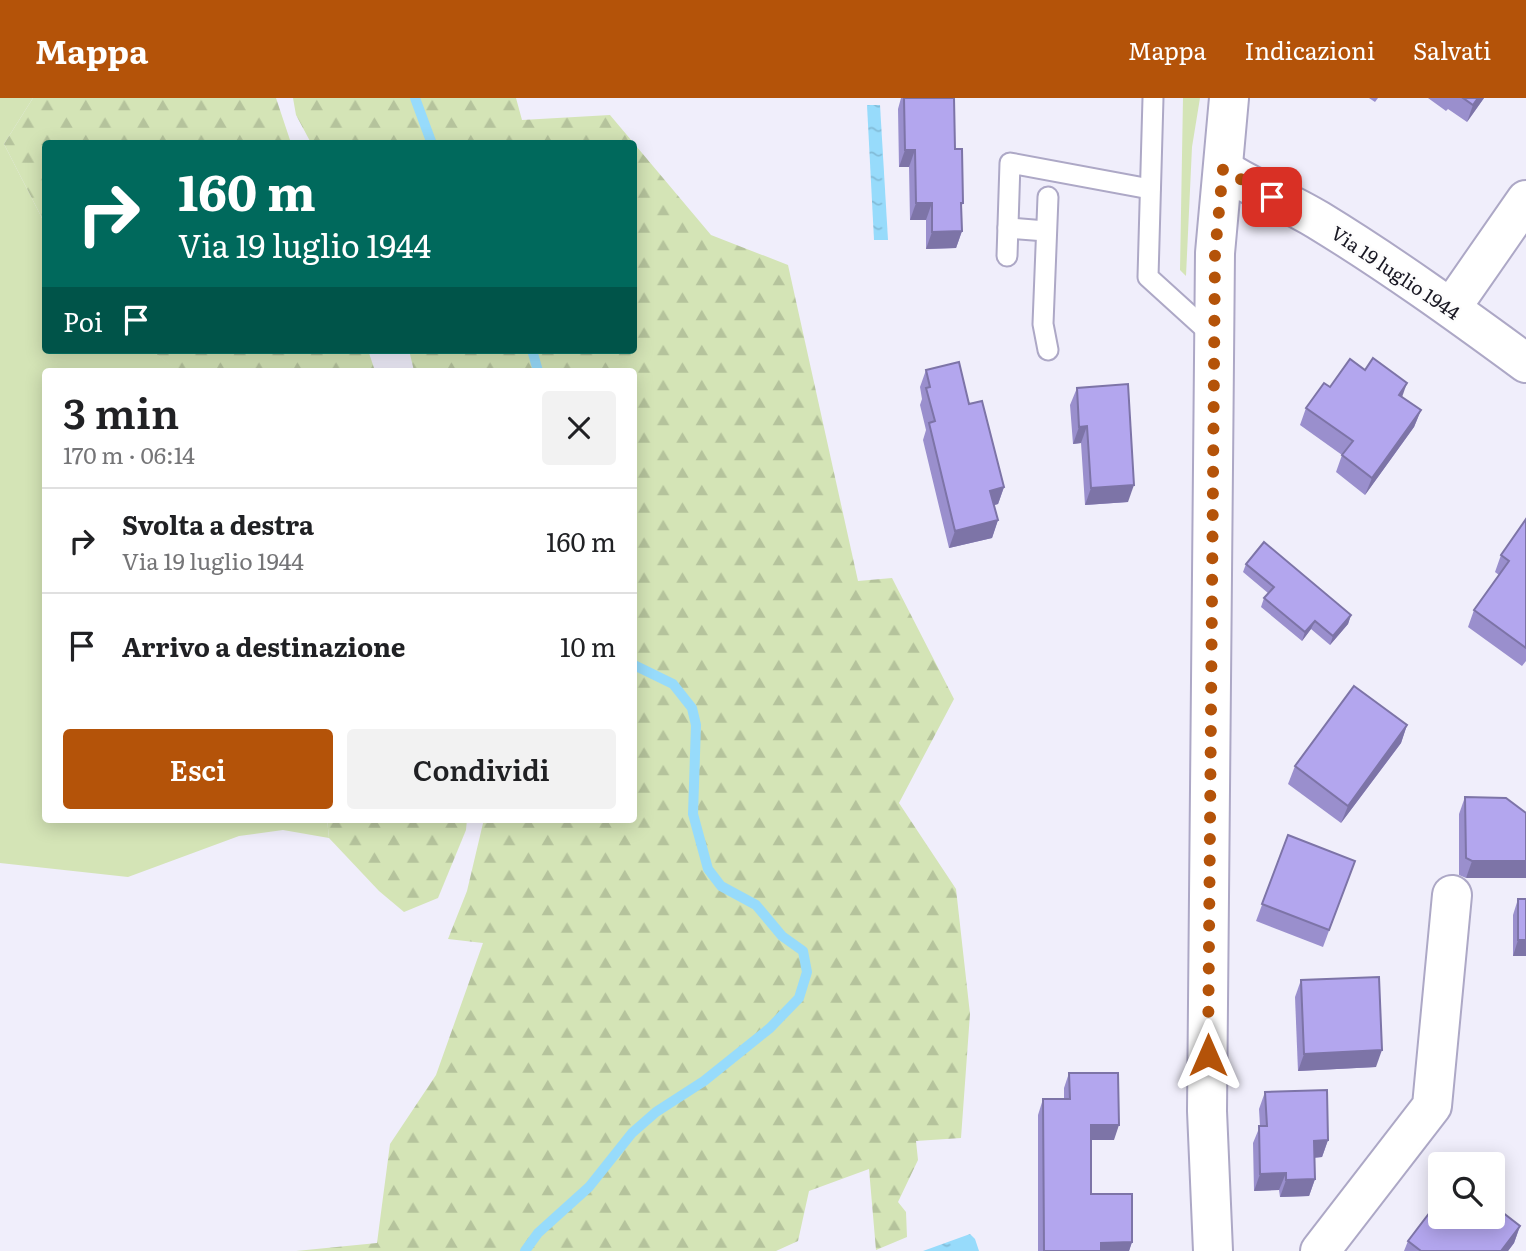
<!DOCTYPE html>
<html lang="it">
<head>
<meta charset="utf-8">
<style>
  body { margin:0; font-family:Literata,serif; background:#f2f2f2; color:#202124; height:100vh; display:flex; flex-direction:column; font-size:26px; white-space:nowrap }
  * { box-sizing:border-box; margin:0 }
  p { font-size:23px; color:#757577 }
  .icon { flex:none; width:38px; height:38px; fill:none; stroke:currentColor; stroke-width:2; stroke-linecap:round; stroke-linejoin:round }
  .map { position:relative; flex:1; overflow:hidden }
  .drawer { position:absolute; left:42px; top:270px; width:595px; height:455px; display:flex; flex-direction:column; background:#fff; border-radius:7px; box-shadow:0 4px 18px #0003 }
  .drawer>* { flex:none }
  .top-card { position:absolute; left:42px; top:42px; width:595px; height:214px; border-radius:7px; box-shadow:0 4px 18px #0003; background:#00695c; color:#fff; overflow:hidden }
  .controls { position:absolute; left:1428px; top:1054px; display:grid; gap:14px }
  .controls a { display:grid; place-items:center; width:77px; height:77px; border-radius:7px; background:#fff; box-shadow:0 4px 18px #0003; font-size:35px }
  .pin { position:absolute; display:grid; place-items:center; width:60px; height:60px; color:#fff; margin:-30px; border-radius:14px; box-shadow:0 4px 10px #0006 }
  .me { position:absolute; width:77px; margin:-38px; rotate:0deg; stroke-linejoin:round; filter:drop-shadow(0 0 5px #0008) }
  .turn { display:flex; align-items:center; gap:24px; height:147px; padding:0 21px; font-size:32px }
  .turn .icon { width:91px; height:91px; stroke-width:2.5 }
  .turn b { display:block; font-size:49px; line-height:60px }
  .then { display:flex; align-items:center; height:66px; padding:0 21px; background:#0003; gap:14px; font-size:26px }
  .round { display:grid; place-items:center; flex:none; width:74px; height:74px; border-radius:7px; background:#f2f2f2 }
  .summary { display:flex; align-items:center; justify-content:space-between; height:119px; padding:0 21px }
  h1 { font-size:42px; font-weight:600; line-height:52px }
  .action { display:flex; gap:14px; margin-top:auto; padding:14px 21px }
  .action a { flex:1; height:80px; border-radius:7px; background:#b45309; color:#fff; font-size:28px; font-weight:600; line-height:80px; text-align:center }
  .action a+a { background:#f2f2f2; color:#202124 }
  ul { padding:0; list-style:none }
  li { display:flex; align-items:center; gap:21px; height:105px; padding:0 21px; border-top:2px solid #e0e0e0 }
  li div { flex:1 }
  li b { display:block; font-size:26px }
  li em { font-style:normal }
  header { display:flex; align-items:center; gap:42px; box-sizing:border-box; height:98px; padding:0 35px; background:#b45309; color:#fff }
  header strong { font-size:33px }
  nav { display:flex; gap:38px; margin-inline-start:auto; font-size:24px }
  .map>svg:first-child { display:block }
</style>
</head>
<body>
<header>
<strong>Mappa</strong>
<nav><a>Mappa</a><a>Indicazioni</a><a>Salvati</a></nav>
</header>
<div class="map">
<svg width="1526" height="1153" viewBox="0 0 1526 1153">
  <defs>
    <pattern id="forest-firs" width="22" height="20" patternUnits="userSpaceOnUse" patternTransform="scale(1.75)"><rect width="22" height="20" fill="#d4e4b6"/><path d="M5 1l3.5 6h-7zM16 11l3.5 6h-7z" fill="#b5c39c"/></pattern>
    <pattern id="water-ripples" width="26" height="14" patternUnits="userSpaceOnUse" patternTransform="scale(1.75)"><rect width="26" height="14" fill="#97dbfb"/><path d="M2 4q2-2 4 0t4 0M15 11q2-2 4 0t4 0" fill="none" stroke="#82bbd7"/></pattern>
  </defs>
  <rect width="100%" height="100%" fill="#f0eefb"/>
  <g fill="#d4e4b6">
    <path d="M0 0H33L4 46 45 126 46 252H151L174 269V273H46V721H327L329 740 283 732 239 738 128 779 0 765Z"/>
    <path d="M1183 0H1200L1192 49 1186 178 1180 172Z"/>
  </g>
  <g fill="url(#forest-firs)">
    <path d="M33 0H276L291 45 46 46 45 126 4 46Z"/>
    <path d="M293 0H516L522 22 610 17 711 137 788 167 858 483 892 480 954 601 899 705 956 791 970 916 961 1040 916 1043 918 1062 898 1104 906 1114 907 1139 876 1152 869 1071 809 1093 798 1143 776 1153H296L377 1145 390 1046 436 977 483 845 448 841 467 793 484 721H634V273H414L409 252H634V46L311 45 296 17Z"/>
    <path d="M151 252H368L375 273H174L173 269Z"/>
    <path d="M327 721H467L466 732 438 800 404 814 379 793 329 740Z"/>
  </g>
  <g fill="url(#water-ripples)">
    <path d="M867 7H880L888 142H874Z"/>
    <path d="M970 1136 975 1141 979 1153H923Z"/>
  </g>
  <g fill="none" stroke-linecap="round" stroke-linejoin="round">
    <g stroke="#97dbfb" stroke-width="10">
      <path d="M415 0 432 46"/>
      <path d="M532 252 538 273"/>
      <path d="M525 1153 538 1135 589 1089 632 1035 656 1014 704 983 770 930 799 900 807 874 803 853 782 838 756 807 721 788 708 771 693 716 696 627 692 610 673 586 634 567"/>
    </g>
    <g stroke="#ada8c6" stroke-width="23">
      <g id="service">
        <path d="M1153 0 1148 179 1213 238"/>
        <path d="M1008 130 1046 133"/>
        <path d="M1007 158 1010 65 1150 91"/>
        <path d="M1048 252 1043 226 1048 99"/>
      </g>
    </g>
    <g stroke="#ada8c6" stroke-width="42">
      <g id="minor">
        <path d="M1223 71C1253 91 1287 103 1318 122 1390 166 1458 215 1526 265"/>
        <path d="M1451 210 1526 102"/>
        <path d="M1213 1153 1207 1013 1215 155 1229 0"/>
        <path d="M1320 1153 1432 1008 1452 797"/>
      </g>
    </g>
    <use href="#service" stroke="#fff" stroke-width="19"/>
    <use href="#minor" stroke="#fff" stroke-width="38"/>
  </g>
  <g fill="#9a8fcd">
    <path d="M901 0H954L955 51 963 105 961 109 962 133 956 150 926 151V122H910L909 69H899L898 11Z"/>
    <path d="M1369 0H1378L1375 4Z"/>
    <path d="M1428 0H1484L1467 24 1448 11 1446 13Z"/>
    <path d="M926 272 969 306 1004 389 998 406 994 407 998 422 992 440 949 450 923 342 926 332 920 307 922 301 920 289Z"/>
    <path d="M1330 289 1402 299 1421 312 1414 329 1365 397 1336 374 1342 357 1300 327 1306 310Z"/>
    <path d="M1077 290 1128 404 1085 407 1081 345 1073 346 1070 307Z"/>
    <path d="M1526 421V563L1522 568 1468 529 1474 512 1499 477 1495 474 1501 457Z"/>
    <path d="M1246 466 1351 517 1348 526 1330 547 1311 531 1302 543 1261 509 1264 500 1268 495 1243 474Z"/>
    <path d="M1407 627 1401 645 1341 725 1288 686 1295 668Z"/>
    <path d="M1465 699 1526 715 1466 780 1459 777V716Z"/>
    <path d="M1288 737 1355 763 1323 849 1256 823Z"/>
    <path d="M1518 801H1526V858H1513V817Z"/>
    <path d="M1301 882 1376 969 1298 973 1295 899Z"/>
    <path d="M1069 975 1114 1042H1091V1096L1132 1144 1129 1153H1038V1017L1043 1001H1064V990Z"/>
    <path d="M1265 994 1328 1042 1322 1059 1314 1060 1315 1081 1309 1098 1280 1099 1279 1092 1254 1093 1253 1045 1260 1028 1259 1011Z"/>
    <path d="M1520 1128 1514 1145 1508 1153H1404L1408 1143Z"/>
  </g>
  <g fill="#7d74a7">
    <path d="M1478 0H1484L1467 24 1473 7Z"/>
    <path d="M905 52H915L909 69H899Z"/>
    <path d="M916 105H932L926 122H910Z"/>
    <path d="M962 133 956 150 926 151 932 134Z"/>
    <path d="M1407 285 1401 302 1399 297Z"/>
    <path d="M1421 312 1414 329 1365 397 1372 380Z"/>
    <path d="M1087 328 1081 345 1073 346 1079 329Z"/>
    <path d="M1134 387 1128 404 1085 407 1091 390Z"/>
    <path d="M1004 389 998 406 984 410 990 393Z"/>
    <path d="M998 422 992 440 949 450 955 433Z"/>
    <path d="M1351 517 1348 526 1330 547 1333 538Z"/>
    <path d="M1315 523 1311 531 1302 543 1305 534Z"/>
    <path d="M1407 627 1401 645 1341 725 1348 708Z"/>
    <path d="M1472 763H1526V780H1466Z"/>
    <path d="M1518 842H1526V858H1513Z"/>
    <path d="M1382 952 1376 969 1298 973 1304 956Z"/>
    <path d="M1091 1027H1119L1114 1042H1085Z"/>
    <path d="M1328 1042 1322 1059 1308 1060 1314 1043Z"/>
    <path d="M1286 1075 1279 1092 1254 1093 1260 1076Z"/>
    <path d="M1315 1081 1309 1098 1280 1099 1286 1082Z"/>
    <path d="M1520 1128 1514 1145 1508 1153H1501Z"/>
    <path d="M1132 1144 1129 1153H1098L1101 1145Z"/>
  </g>
  <g fill="#b3a6ee" stroke="#7d74a7" stroke-width="2">
    <path d="M904 0H954L955 51H962L963 105H961L962 133 932 134V105H916L915 52H905Z"/>
    <path d="M1463 0H1478L1473 7Z"/>
    <path d="M1373 260 1407 285 1399 297 1421 312 1372 380 1342 357 1353 343 1306 310 1324 285 1330 289 1350 261 1365 272Z"/>
    <path d="M959 264 969 306 982 303 1004 389 990 393 998 422 955 433 929 325 935 323 926 290 930 289 926 272Z"/>
    <path d="M1128 286 1134 387 1091 390 1087 328 1079 329 1077 290Z"/>
    <path d="M1526 421V550L1474 512 1509 463 1501 457Z"/>
    <path d="M1264 444 1351 517 1333 538 1315 523 1305 534 1264 500 1274 489 1246 466Z"/>
    <path d="M1354 588 1407 627 1348 708 1295 668Z"/>
    <path d="M1465 699 1506 700 1526 715V763H1472L1466 760Z"/>
    <path d="M1288 737 1355 763 1329 832 1262 806Z"/>
    <rect x="1518" y="801" width="8" height="41"/>
    <path d="M1379 879 1382 952 1304 956 1301 882Z"/>
    <path d="M1069 975H1118L1119 1027H1091V1096H1132V1144L1101 1145V1153H1044L1043 1001H1070Z"/>
    <path d="M1327 992 1328 1042 1314 1043 1315 1081 1286 1082V1075L1260 1076 1259 1028H1267L1265 994Z"/>
    <path d="M1440 1101V1118H1493V1107L1520 1128 1501 1153H1421L1408 1143Z"/>
  </g>
  <g fill="none" stroke-linecap="round" stroke-linejoin="round">
    <path stroke="#b45309" stroke-width="12" stroke-dasharray="0 21.6" d="M1208 957 1215 155 1223 71 1272 99"/>
  </g>
  <g text-anchor="middle" dominant-baseline="central" stroke-width="5" stroke-linejoin="round" paint-order="stroke">
    <g font-size="19" fill="#191823" stroke="#fdfdfd">
      <text transform="translate(1396 174) rotate(34)">Via 19 luglio 1944</text>
    </g>
  </g>
</svg>
<div class="controls">
<a><svg class="icon" aria-label="search" viewBox="0 0 24 24"><circle cx="10" cy="10" r="6"/><path d="M15 15l6 6"/></svg></a>
</div>
<div class="pin" style="left:1272px;top:99px;background:#d93025"><svg class="icon" aria-label="arrive" viewBox="0 0 24 24"><path d="M6 21V4h12l-3 4 3 4H6"/></svg></div>
<svg class="me" style="left:1208px;top:957px" viewBox="-20 -20 40 40"><path d="M0-17L14 15 0 8-14 15z" fill="#b45309" stroke="#fff" stroke-width="4"/></svg>
<div class="top-card">
<div class="turn"><svg class="icon" aria-label="right" viewBox="0 0 24 24"><path d="M7 20v-9h11M14 6l5 5-5 5"/></svg><div><b>160 m</b>Via 19 luglio 1944</div></div>
<div class="then">Poi<svg class="icon" aria-label="arrive" viewBox="0 0 24 24"><path d="M6 21V4h12l-3 4 3 4H6"/></svg></div>
</div>
<section class="drawer">
<div class="summary"><div><h1>3 min</h1><p>170 m · 06:14</p></div><a class="round"><svg class="icon" aria-label="close" viewBox="0 0 24 24"><path d="M6 6l12 12M18 6L6 18"/></svg></a></div>
<ul>
<li><svg class="icon" aria-label="right" viewBox="0 0 24 24"><path d="M7 20v-9h11M14 6l5 5-5 5"/></svg><div><b>Svolta a destra</b><p>Via 19 luglio 1944</p></div><em>160 m</em></li>
<li><svg class="icon" aria-label="arrive" viewBox="0 0 24 24"><path d="M6 21V4h12l-3 4 3 4H6"/></svg><div><b>Arrivo a destinazione</b></div><em>10 m</em></li>
</ul>
<div class="action"><a>Esci</a><a>Condividi</a></div>
</section>
</div>
</body>
</html>
